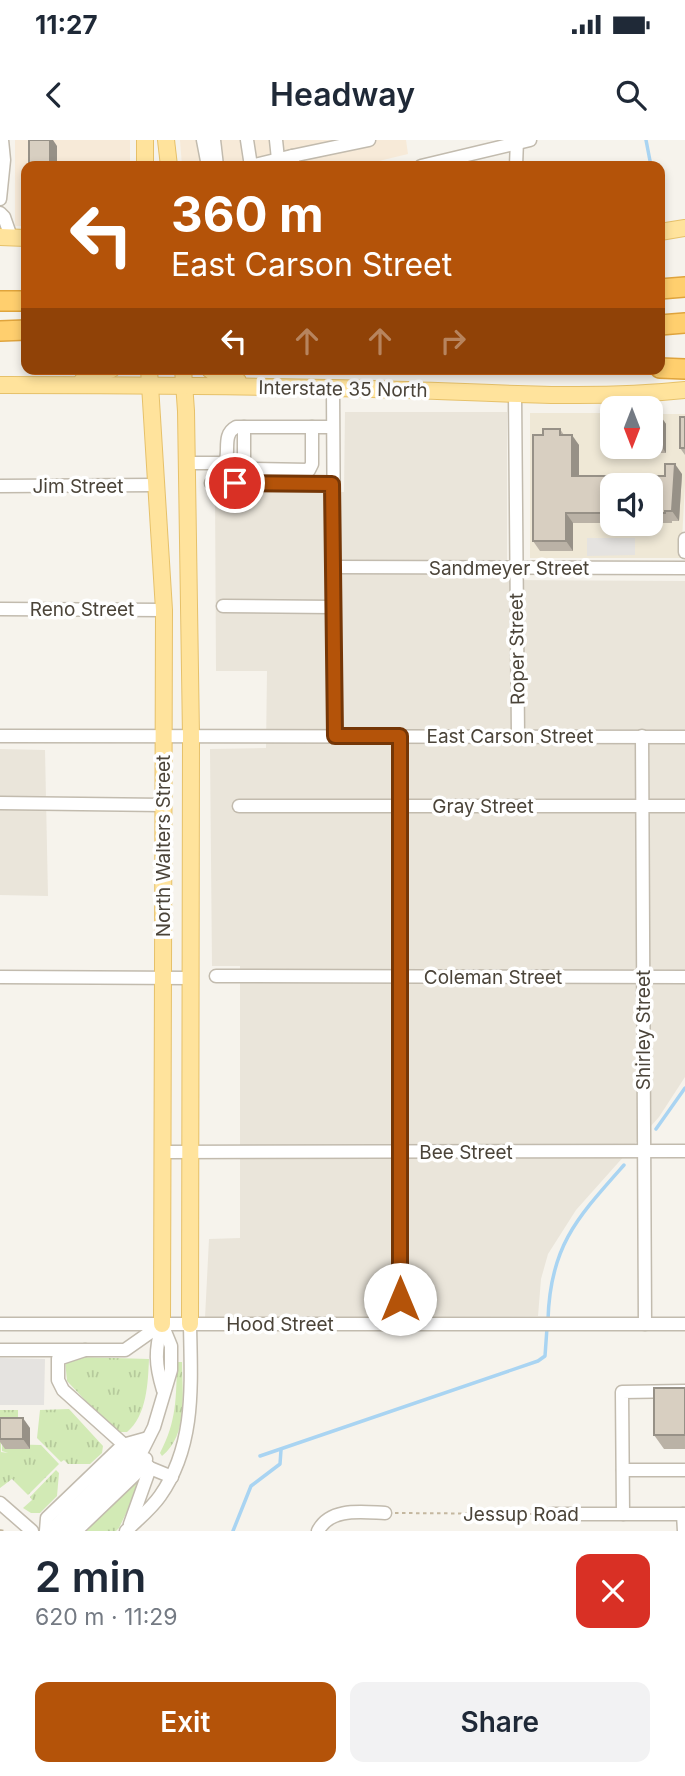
<!DOCTYPE html>
<html lang="en">
<head>
<meta charset="utf-8">
<style>
  body { margin:0; font-family:Inter,sans-serif; background:#f2f2f3; color:#1f2937; height:100vh; display:flex; flex-direction:column; font-size:26px; white-space:nowrap }
  * { box-sizing:border-box; margin:0 }
  p { font-size:23px; color:#747a83 }
  .icon { flex:none; width:38px; height:38px; fill:none; stroke:currentColor; stroke-width:2; stroke-linecap:round; stroke-linejoin:round }
  .map { position:relative; height:1391px; overflow:hidden }
  .side { display:flex; flex-direction:column; background:#fff; flex:1 }
  .side>* { flex:none }
  .guide { position:absolute; left:21px; top:21px; width:644px; height:214px; border-radius:14px; box-shadow:0 4px 10px #0003; background:#b45309; color:#fff; overflow:hidden }
  .needle { width:46px; rotate:180deg }
  .controls { position:absolute; left:600px; top:256px; display:grid; gap:14px }
  .controls a { display:grid; place-items:center; width:63px; height:63px; border-radius:14px; background:#fff; box-shadow:0 4px 10px #0003; font-size:35px }
  .pin { position:absolute; display:grid; place-items:center; width:60px; height:60px; color:#fff; margin:-30px; border:4px solid #fff; border-radius:50%; box-shadow:0 2px 7px #0007 }
  .me { position:absolute; width:77px; margin:-38px; rotate:0deg; stroke-linejoin:round; filter:drop-shadow(0 0 5px #0008) }
  .turn { display:flex; align-items:center; gap:24px; height:147px; padding:0 35px; font-size:32px }
  .turn .icon { width:91px; height:91px; stroke-width:2.5 }
  .turn b { display:block; font-size:49px; line-height:60px }
  .lanes { display:flex; align-items:center; height:66px; padding:0 35px; background:#0003; justify-content:center; gap:35px; direction:ltr }
  .lanes .off { opacity:.35 }
  .round { display:grid; place-items:center; flex:none; width:74px; height:74px; border-radius:14px; background:#f2f2f3 }
  .head { display:flex; align-items:center; justify-content:space-between; height:119px; padding:0 35px }
  h1 { font-size:42px; font-weight:600; line-height:52px }
  .primary-button { display:flex; gap:14px; margin-top:auto; padding:14px 35px }
  .primary-button a { flex:1; height:80px; border-radius:14px; background:#b45309; color:#fff; font-size:28px; font-weight:600; line-height:80px; text-align:center }
  .primary-button a+a { background:#f2f2f3; color:#1f2937 }
  .status { display:flex; justify-content:space-between; align-items:center; height:49px; padding:0 35px; background:#fff; direction:ltr }
  .status svg { height:19px; fill:currentColor }
  header { display:flex; justify-content:space-between; align-items:center; height:91px; padding:0 35px; background:#fff; font-size:32px; font-weight:600 }
  .map>svg:first-child { display:block }
</style>
</head>
<body>
<div class="status"><b>11:27</b><svg viewBox="0 0 49 12"><path d="M0 12V9h3v3zM5 12V6h3v6zM10 12V3h3v9zM15 12V0h3v12zM26 1h20v11H26zM47 4h2v5h-2z"/></svg></div>
<header><svg class="icon" aria-label="back" viewBox="0 0 24 24"><path d="M15 5l-7 7 7 7"/></svg>Headway<svg class="icon" aria-label="search" viewBox="0 0 24 24"><circle cx="10" cy="10" r="6"/><path d="M15 15l6 6"/></svg></header>
<div class="map">
<svg width="685" height="1391" viewBox="0 0 685 1391">
  <defs>
    <pattern id="grass-tufts" width="24" height="20" patternUnits="userSpaceOnUse" patternTransform="scale(1.75)"><rect width="24" height="20" fill="#d2eab5"/><path d="M3 7l-1-3M5 7V3M7 7l1-3M15 17l-1-3M17 17v-4M19 17l1-3" fill="none" stroke="#b6ca9c"/></pattern>
  </defs>
  <rect width="100%" height="100%" fill="#f6f3ec"/>
  <g fill="#eae5da">
    <path d="M345 272H507V440L685 441V937L659 977 576 1070 548 1114 541 1139 538 1176 205 1178 209 1099 240 1098V826H212L210 609 266 608 267 531H216L215 351 344 352Z"/>
    <path d="M0 609 45 610 48 756 0 755Z"/>
  </g>
  <g fill="#f7ead8">
    <path d="M15 0H130V26H26V86H15Z"/>
    <path d="M180 0H406L408 14 358 26H182Z"/>
  </g>
  <path fill="#efe8d6" fill-rule="evenodd" d="M530 273H612V306H651V274H685V344L681 418H530ZM612 345H651V383H612Z"/>
  <g fill="url(#grass-tufts)">
    <path d="M79 1217 149 1219C148 1242 147 1276 127 1292H115L67 1241 65 1220Z"/>
    <path d="M177 1222H182C182 1253 189 1294 162 1316L160 1313C177 1281 176 1257 177 1222Z"/>
    <path d="M69 1269 103 1306 102 1313 90 1324H68L64 1320 61 1322 37 1298 40 1270Z"/>
    <path d="M0 1270H18V1283H1V1312L8 1313 2 1311V1304L41 1305 59 1324 28 1355 12 1339 0 1348Z"/>
    <path d="M56 1330 59 1333 57 1356 40 1373H31L23 1368 32 1360 30 1357Z"/>
    <path d="M138 1337H141L142 1340 119 1388 116 1391H81Z"/>
  </g>
  <g fill="#e5e3e0">
    <path d="M587 398H635V415L587 416Z"/>
    <path d="M0 1218 45 1219 44 1265H0Z"/>
  </g>
  <g fill="none" stroke-linecap="round" stroke-linejoin="round">
    <g stroke="#a9d4f2" stroke-width="3.5">
      <path d="M646 0 651 26"/>
      <path d="M656 989 685 948"/>
      <path d="M548 1180C550 1106 577 1078 624 1025"/>
      <path d="M260 1316 538 1221 545 1216 547 1188"/>
      <path d="M233 1391 251 1346 280 1324 281 1310"/>
    </g>
    <g stroke="#c2bbae" stroke-width="15">
      <g id="minor">
        <path d="M203 0 208 26"/>
        <path d="M214 0 217 26"/>
        <path d="M247 0 251 26"/>
        <path d="M276 0 278 19"/>
        <path d="M292 16 369 0"/>
        <path d="M251 26 292 16 294 26"/>
        <path d="M421 26 530 0"/>
        <path d="M516 26 517 0"/>
        <path d="M0 59 4 20 2 0"/>
        <path d="M0 73 4 77 11 97"/>
        <path d="M333 248 335 596"/>
        <path d="M515 254 518 596"/>
        <path d="M244 287V326L248 329 309 330 312 324V287"/>
        <path d="M186 323H221L226 320C229 308 223 294 236 287H332"/>
        <path d="M211 343 333 344"/>
        <path d="M0 346 156 345"/>
        <path d="M685 399V412"/>
        <path d="M333 427 685 428"/>
        <path d="M223 466 333 467"/>
        <path d="M0 469 164 470"/>
        <path d="M0 596 685 597"/>
        <path d="M400 596V1183"/>
        <path d="M642 596 645 1184"/>
        <path d="M0 663 163 665"/>
        <path d="M239 666H685"/>
        <path d="M216 836 685 837"/>
        <path d="M0 837 191 838"/>
        <path d="M163 1012 685 1011"/>
        <path d="M0 1184H685"/>
        <path d="M162 1184C155 1210 155 1224 163 1250"/>
        <path d="M0 1210H125L162 1184"/>
        <path d="M85 1210 58 1219V1240L63 1250 150 1328 172 1337"/>
        <path d="M623 1330H685"/>
        <path d="M0 1363 32 1391"/>
        <path d="M551 1374H685"/>
        <path d="M623 1374 622 1252 685 1251"/>
        <path d="M683 1374 684 1391"/>
        <path d="M130 1384 150 1328"/>
        <path d="M46 1391 47 1378 123 1305 148 1298"/>
        <path d="M50 1391 135 1308"/>
        <path d="M63 1391 138 1319 154 1287 171 1230V1206L162 1184"/>
        <path d="M76 1391 145 1325 146 1319"/>
        <path d="M126 1391C137 1380 151 1369 160 1356 196 1305 191 1244 190 1184"/>
        <path d="M318 1391C330 1367 362 1372 385 1373"/>
      </g>
    </g>
    <g stroke="#e6c16a" stroke-width="18">
      <g id="major">
        <path d="M145 0V26"/>
        <path d="M166 0 169 26"/>
        <path d="M660 92 685 88"/>
        <path d="M0 97 26 98"/>
        <path d="M149 229 164 470 162 1184"/>
        <path d="M183 229 186 271 191 596 190 1184"/>
        <path d="M209 229 218 236 238 241"/>
        <path d="M82 241 112 229"/>
        <path d="M0 245C124 245 248 246 372 249 476 251 581 261 685 250"/>
      </g>
    </g>
    <g stroke="#e0a43c" stroke-width="22">
      <g id="highway">
        <path d="M660 149 685 147"/>
        <path d="M0 161H26"/>
        <path d="M660 185 685 183"/>
        <path d="M0 191 26 190"/>
        <path d="M660 228 685 229"/>
      </g>
    </g>
    <g stroke="#c4b79f" stroke-width="2" stroke-dasharray="3.5 3.5" stroke-linecap="butt">
      <path d="M395 1373 540 1374"/>
      <path d="M0 1390 5 1391"/>
    </g>
    <use href="#minor" stroke="#fff" stroke-width="12"/>
    <use href="#major" stroke="#ffe39c" stroke-width="16"/>
    <use href="#highway" stroke="#ffcf6e" stroke-width="19"/>
  </g>
  <g fill="#bab2a6">
    <path d="M651 274H659L666 284V313H626L621 306H651Z"/>
    <path d="M685 277V315L680 308Z"/>
    <path d="M560 289 564 295 579 305V336H665L682 334 679 381H672V383H651V345H612V383H573V411H540L533 401 543 295Z"/>
    <path d="M685 1248V1309H664L654 1295Z"/>
    <path d="M0 1278 30 1288V1309H5L0 1302Z"/>
  </g>
  <g fill="#979187">
    <path d="M50 0H53L57 6V26H50Z"/>
    <path d="M659 274 666 284V313L659 303Z"/>
    <path d="M572 295 579 305V346L572 336Z"/>
    <path d="M675 324 682 334 679 381 672 371Z"/>
    <path d="M566 373 573 383V411L566 401Z"/>
    <path d="M23 1278 30 1288V1309L23 1299Z"/>
  </g>
  <g fill="#d8cfc1" stroke="#979187" stroke-width="2">
    <rect x="29" y="0" width="21" height="26"/>
    <rect x="651" y="274" width="8" height="29"/>
    <rect x="680" y="277" width="5" height="31"/>
    <path d="M543 289H560V295H572V336H665V324H675L672 371H665V373H651V345H612V373H566V401H533V295H543Z"/>
    <rect x="654" y="1248" width="31" height="47"/>
    <rect x="0" y="1278" width="23" height="21"/>
  </g>
  <g fill="none" stroke-linecap="round" stroke-linejoin="round">
    <g stroke="#753606" stroke-width="18">
      <path id="route" d="M235 343 332 344 335 596H400V1159"/>
    </g>
    <use href="#route" stroke="#b45309" stroke-width="12"/>
  </g>
  <g text-anchor="middle" dominant-baseline="central" stroke-width="7" stroke-linejoin="round" paint-order="stroke">
    <g font-size="19" fill="#4b4439" stroke="#fff">
      <text transform="translate(343 249) rotate(1)">Interstate 35 North</text>
      <text x="78" y="346">Jim Street</text>
      <text x="509" y="428">Sandmeyer Street</text>
      <text x="82" y="469">Reno Street</text>
      <text transform="translate(517 509) rotate(-91)">Roper Street</text>
      <text x="510" y="596">East Carson Street</text>
      <text x="483" y="666">Gray Street</text>
      <text transform="translate(163 706) rotate(-90)">North Walters Street</text>
      <text x="493" y="837">Coleman Street</text>
      <text transform="translate(643 890) rotate(-90)">Shirley Street</text>
      <text x="466" y="1012">Bee Street</text>
      <text x="280" y="1184">Hood Street</text>
      <text x="521" y="1374">Jessup Road</text>
    </g>
  </g>
</svg>
<div class="controls">
<a><svg class="needle" viewBox="-14 -14 28 28"><path d="M0-13l5 13h-10z" fill="#e53935"/><path d="M0 13l5-13h-10z" fill="#747a83"/></svg></a>
<a><svg class="icon" aria-label="sound" viewBox="0 0 24 24"><path d="M4 9h4l5-4v14l-5-4H4zM17 9q2 3 0 6"/></svg></a>
</div>
<div class="pin" style="left:235px;top:343px;background:#d93025"><svg class="icon" aria-label="arrive" viewBox="0 0 24 24"><path d="M6 21V4h12l-3 4 3 4H6"/></svg></div>
<svg class="me" style="left:400px;top:1159px" viewBox="-20 -20 40 40"><circle r="19" fill="#fff"/><path d="M0-13L10 11 0 6-10 11z" fill="#b45309"/></svg>
<div class="guide">
<div class="turn"><svg class="icon" aria-label="left" viewBox="0 0 24 24"><path d="M17 20v-9H6M10 6l-5 5 5 5"/></svg><div><b>360 m</b>East Carson Street</div></div>
<div class="lanes"><svg class="icon" aria-label="left" viewBox="0 0 24 24"><path d="M17 20v-9H6M10 6l-5 5 5 5"/></svg><svg class="icon off" aria-label="ahead" viewBox="0 0 24 24"><path d="M12 20V5M6 11l6-6 6 6"/></svg><svg class="icon off" aria-label="ahead" viewBox="0 0 24 24"><path d="M12 20V5M6 11l6-6 6 6"/></svg><svg class="icon off" aria-label="right" viewBox="0 0 24 24"><path d="M7 20v-9h11M14 6l5 5-5 5"/></svg></div>
</div>
</div>
<section class="side">
<div class="head"><div><h1>2 min</h1><p>620 m · 11:29</p></div><a class="round" style="background:#d93025;color:#fff"><svg class="icon" aria-label="close" viewBox="0 0 24 24"><path d="M6 6l12 12M18 6L6 18"/></svg></a></div>
<div class="primary-button"><a>Exit</a><a>Share</a></div>
</section>
</body>
</html>
